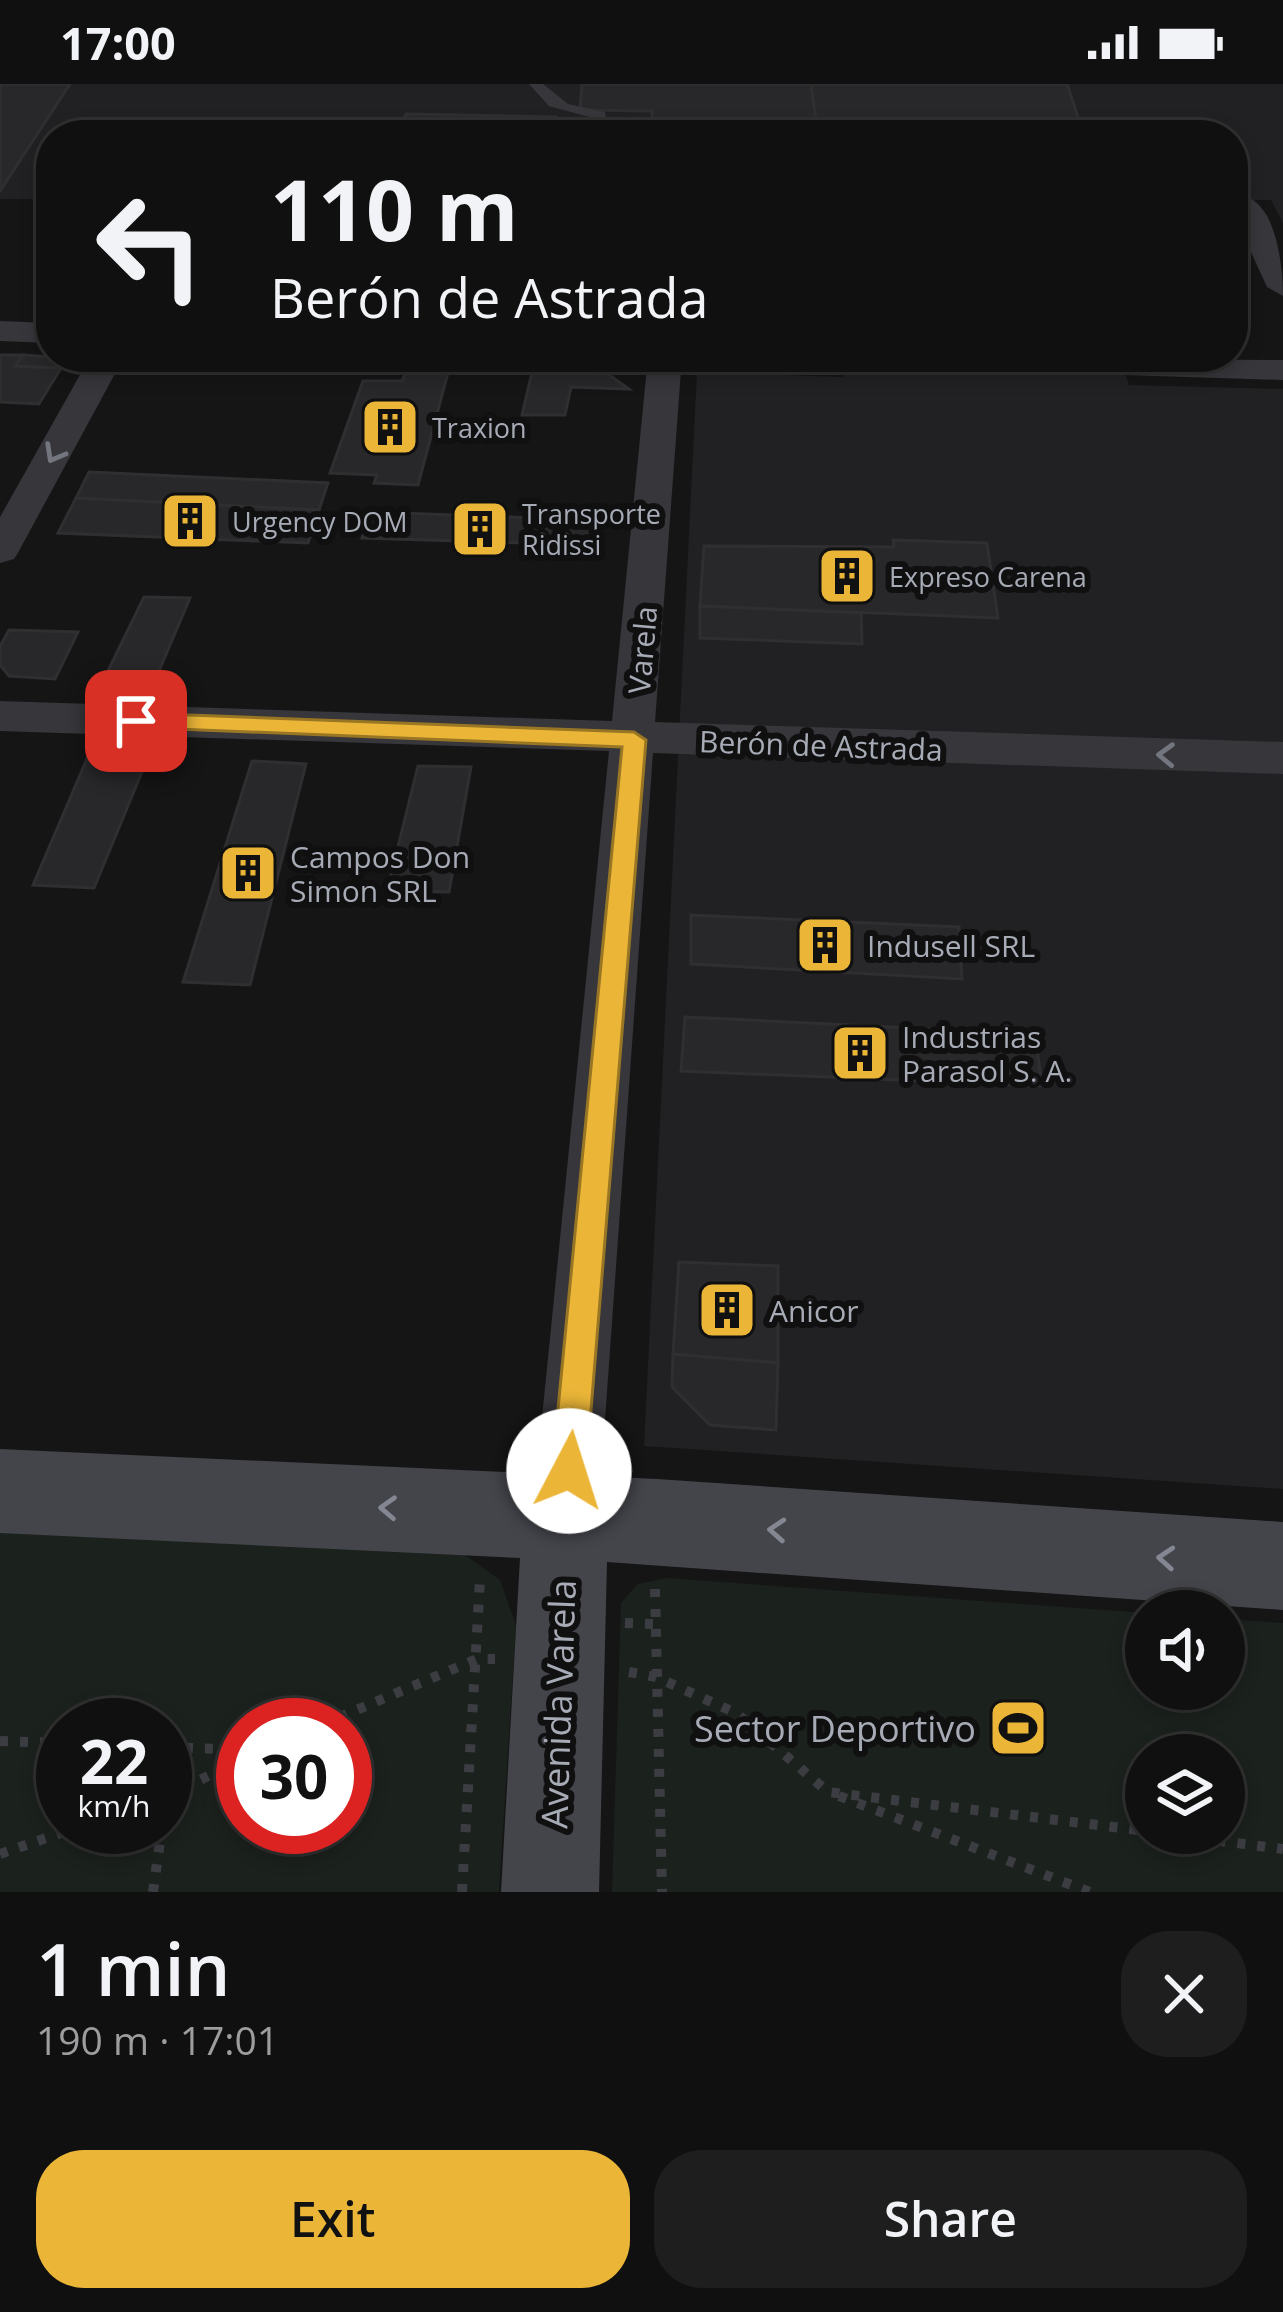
<!DOCTYPE html>
<html lang="en">
<head>
<meta charset="utf-8">
<style>
  body { margin:0; font-family:"Open Sans",sans-serif; background:#1e1e1e; color:#f1f3f6; height:100vh; display:flex; flex-direction:column; font-size:45px; white-space:nowrap }
  * { box-sizing:border-box; margin:0 }
  p { font-size:39px; color:#9c9d9f }
  .icon { flex:none; width:66px; height:66px; fill:none; stroke:currentColor; stroke-width:2; stroke-linecap:round; stroke-linejoin:round }
  .map { position:relative; height:1808px; overflow:hidden }
  .side { display:flex; flex-direction:column; background:#101010; flex:1 }
  .side>* { flex:none }
  .guide { position:absolute; left:36px; top:36px; width:1212px; height:252px; border-radius:48px; box-shadow:0 6px 18px #0003,0 0 0 3px #303030; background:#101010; color:#f1f3f6; overflow:hidden }
  .tools { position:absolute; left:1125px; top:1506px; display:grid; gap:24px }
  .tools a { display:grid; place-items:center; width:120px; height:120px; border-radius:50%; background:#101010; box-shadow:0 6px 18px #0003,0 0 0 3px #303030; font-size:60px }
  .speed { position:absolute; left:36px; top:1614px; display:flex; gap:24px; font-size:60px; font-weight:700; text-align:center }
  .speed>* { display:grid; place-content:center; width:156px; height:156px; border-radius:50%; background:#101010; box-shadow:0 6px 18px #0003,0 0 0 3px #303030; line-height:1 }
  .speed small { font-size:30px; font-weight:400 }
  .speed .limit { border:18px solid #d22; background:#fff; color:#111 }
  .pin { position:absolute; display:grid; place-items:center; width:102px; height:102px; color:#fff; margin:-51px; border-radius:24px; box-shadow:0 6px 18px #0006 }
  .me { position:absolute; width:132px; margin:-66px; rotate:5deg; stroke-linejoin:round; filter:drop-shadow(0 0 9px #0008) }
  .turn { display:flex; align-items:center; gap:42px; height:252px; padding:0 36px; font-size:54px }
  .turn .icon { width:156px; height:156px; stroke-width:2.5 }
  .turn b { display:block; font-size:84px; line-height:102px }
  .round { display:grid; place-items:center; flex:none; width:126px; height:126px; border-radius:48px; background:#1e1e1e }
  .summary { display:flex; align-items:center; justify-content:space-between; height:204px; padding:0 36px }
  h1 { font-size:72px; font-weight:600; line-height:90px }
  .button { display:flex; gap:24px; margin-top:auto; padding:24px 36px }
  .button a { flex:1; height:138px; border-radius:48px; background:#ebb638; color:#111; font-size:48px; font-weight:600; line-height:138px; text-align:center }
  .button a+a { background:#1e1e1e; color:#f1f3f6 }
  .status { display:flex; justify-content:space-between; align-items:center; height:84px; padding:0 60px; background:#101010; direction:ltr }
  .status svg { height:33px; fill:currentColor }
  .map>svg:first-child { display:block }
</style>
</head>
<body>
<div class="status"><b>17:00</b><svg viewBox="0 0 49 12"><path d="M0 12V9h3v3zM5 12V6h3v6zM10 12V3h3v9zM15 12V0h3v12zM26 1h20v11H26zM47 4h2v5h-2z"/></svg></div>
<div class="map">
<svg width="1283" height="1808" viewBox="0 0 1283 1808">
  <rect width="100%" height="100%" fill="#151516"/>
  <g fill="#212123">
    <path d="M0 0H1283V139L1271 116H1233V51H51V115H0Z"/>
    <path d="M843 273H1120L1129 301 1283 305V1405L644 1362 697 288 843 293Z"/>
  </g>
  <g fill="#1b211c" fill-rule="evenodd">
    <path d="M0 1445 461 1468 500 1496 516 1541 499 1808H0ZM63 1641H165V1743H63ZM243 1641H345V1743H243Z"/>
    <path d="M667 1494 1146 1529V1605H1224V1535L1283 1539V1808H612L621 1519 638 1500ZM1146 1671H1224V1749H1146Z"/>
  </g>
  <g fill="#28282a" stroke="#2f2f32" stroke-width="3">
    <path d="M0 0H70L0 107Z"/>
    <path d="M582 0H811L818 51H651L652 27 580 26Z"/>
    <path d="M811 0H1067L1084 51H818Z"/>
    <path d="M406 30 556 33 553 51H397Z"/>
    <path d="M0 271H23L15 282 61 284 39 320 0 318Z"/>
    <path d="M23 271 51 273H67L61 284 15 282Z"/>
    <path d="M408 284 449 285 418 401 374 399 377 391 330 389 363 297H402Z"/>
    <path d="M532 288 608 290 629 305 571 303 565 331H522Z"/>
    <path d="M89 388 328 399 319 426 76 414Z"/>
    <path d="M76 414 319 426 308 459 58 449Z"/>
    <path d="M370 428 596 436 595 461 362 454Z"/>
    <path d="M893 456 987 459 998 534 700 522 704 462 894 463Z"/>
    <path d="M144 513 190 514 153 601 102 599Z"/>
    <path d="M700 522 861 529 862 560 700 554Z"/>
    <path d="M9 546 78 548 55 595 9 592 0 581V562Z"/>
    <path d="M89 670 149 671 94 804 33 801Z"/>
    <path d="M252 677 306 680 250 901 183 898Z"/>
    <path d="M418 682 471 683 449 808 387 807Z"/>
    <path d="M691 831 959 843 962 895 691 880Z"/>
    <path d="M685 933 1035 950 1042 1002 681 987Z"/>
    <path d="M679 1178 778 1182V1279L673 1270Z"/>
    <path d="M673 1270 778 1279 776 1346 710 1341 672 1303Z"/>
  </g>
  <g fill="none" stroke-linecap="round" stroke-linejoin="round">
    <g stroke="#3c3d42" stroke-width="10" stroke-dasharray="8 12" stroke-linecap="butt">
      <path d="M655 1505 662 1808"/>
      <path d="M625 1539 654 1540"/>
      <path d="M629 1588 656 1593 736 1629 828 1708 1146 1747"/>
      <path d="M321 1641 477 1575H495"/>
      <path d="M0 1657 63 1659"/>
      <path d="M165 1663 243 1666"/>
      <path d="M839 1712 1090 1808"/>
      <path d="M165 1713 243 1675"/>
      <path d="M1158 1749 1283 1765"/>
      <path d="M0 1770 78 1743"/>
      <path d="M153 1808 162 1743"/>
      <path d="M462 1808 480 1496"/>
    </g>
    <path fill="#36363b" fill-rule="evenodd" d="M529 0H543L568 20 605 28 609 51H595L593 34 549 22Z"/>
    <g fill="#36363b" fill-rule="evenodd">
      <path d="M1244 112C1277 120 1283 185 1283 212L1267 203 1233 129V116Z"/>
      <path d="M0 237 51 239V259L0 257Z"/>
      <path d="M90 273H124L19 467 14 475 0 479V433Z"/>
      <path d="M648 273H682L655 638 1283 658V690L653 669 598 1433 588 1456 565 1466 542 1456 532 1433 609 667 0 647V617L612 637Z"/>
      <path d="M860 273 1283 276V296L877 283Z"/>
    </g>
    <path fill="#44454b" fill-rule="evenodd" d="M0 1365 657 1395 1283 1438V1526L607 1478 599 1808H501L520 1474 0 1449Z"/>
  </g>
  <defs><path id="oneway-chevron" d="M-2-3.5L2.5 0L-2 3.5" fill="none" stroke-width="1.6" stroke-linecap="round" stroke-linejoin="round" transform="scale(3)"/></defs>
  <g stroke="#74767f">
    <use href="#oneway-chevron" transform="translate(54 370) rotate(119)"/>
    <use href="#oneway-chevron" transform="translate(1166 671) rotate(-178)"/>
  </g>
  <g stroke="#848791">
    <use href="#oneway-chevron" transform="translate(388 1424) rotate(-177)"/>
    <use href="#oneway-chevron" transform="translate(777 1446) rotate(-176)"/>
    <use href="#oneway-chevron" transform="translate(1166 1474) rotate(-176)"/>
  </g>
  <path fill="#ebb638" stroke="#997624" stroke-width="3" d="M136 629 634 648 646 656 586 1387 581 1399 569 1404 557 1399 552 1387 622 663 128 643 124 637Z"/>
  <defs>
    <g id="building-square" transform="scale(3)"><rect x="-9" y="-9" width="18" height="18" rx="4" fill="#ebb638" stroke="#101011"/><path d="M-4-6H4V6H1V3H-1V6H-4ZM-2.5-4.3h1.7v1.8h-1.7ZM.8-4.3h1.7v1.8H.8ZM-2.5-1h1.7V.8h-1.7ZM.8-1h1.7V.8H.8Z" fill="#111"/></g>
    <g id="stadium-square" transform="scale(3)"><rect x="-9" y="-9" width="18" height="18" rx="4" fill="#ebb638" stroke="#101011"/><path d="M0-5a6.5 5 0 1 0 0 10a6.5 5 0 1 0 0-10ZM-3.5-1.8h7v3.6h-7Z" fill="#111"/></g>
  </defs>
  <g fill-rule="evenodd">
    <use href="#building-square" x="390" y="343"/>
    <use href="#building-square" x="190" y="437"/>
    <use href="#building-square" x="480" y="445"/>
    <use href="#building-square" x="847" y="492"/>
    <use href="#building-square" x="248" y="789"/>
    <use href="#building-square" x="825" y="861"/>
    <use href="#building-square" x="860" y="969"/>
    <use href="#building-square" x="727" y="1226"/>
    <use href="#stadium-square" x="1018" y="1644"/>
  </g>
  <g text-anchor="middle" dominant-baseline="central" stroke-width="12" stroke-linejoin="round" paint-order="stroke">
    <g font-size="27" fill="#a7abb6" stroke="#101011" text-anchor="start">
      <text x="432" y="343">Traxion</text>
      <text x="522" y="429">Transporte<tspan x="522" dy="31">Ridissi</tspan></text>
      <text x="232" y="437">Urgency DOM</text>
      <text x="889" y="492">Expreso Carena</text>
    </g>
    <g font-size="30" fill="#a7abb6" stroke="#101011">
      <text transform="translate(642 566) rotate(-85)">Varela</text>
      <text transform="translate(821 661) rotate(2)">Berón de Astrada</text>
    </g>
    <g font-size="30" fill="#a7abb6" stroke="#101011" text-anchor="start">
      <text x="290" y="772">Campos Don<tspan x="290" dy="34">Simon SRL</tspan></text>
      <text x="867" y="861">Indusell SRL</text>
      <text x="902" y="952">Industrias<tspan x="902" dy="34">Parasol S. A.</tspan></text>
      <text x="769" y="1226">Anicor</text>
    </g>
    <g font-size="36" fill="#a7abb6" stroke="#101011">
      <text transform="translate(558 1620) rotate(-88)">Avenida Varela</text>
    </g>
    <g font-size="36" fill="#a7abb6" stroke="#101011" text-anchor="end">
      <text x="976" y="1644">Sector Deportivo</text>
    </g>
  </g>
</svg>
<div class="tools">
<a><svg class="icon" aria-label="sound" viewBox="0 0 24 24"><path d="M4 9h4l5-4v14l-5-4H4zM17 9q2 3 0 6"/></svg></a>
<a><svg class="icon" aria-label="layers" viewBox="0 0 24 24"><path d="M12 4l9 5-9 5-9-5zM3 14l9 5 9-5"/></svg></a>
</div>
<div class="speed"><div>22<small>km/h</small></div><div class="limit">30</div></div>
<div class="pin" style="left:136px;top:637px;background:#d93025"><svg class="icon" aria-label="arrive" viewBox="0 0 24 24"><path d="M6 21V4h12l-3 4 3 4H6"/></svg></div>
<svg class="me" style="left:569px;top:1387px" viewBox="-20 -20 40 40"><circle r="19" fill="#fff"/><path d="M0-13L10 11 0 6-10 11z" fill="#ebb638"/></svg>
<div class="guide">
<div class="turn"><svg class="icon" aria-label="left" viewBox="0 0 24 24"><path d="M17 20v-9H6M10 6l-5 5 5 5"/></svg><div><b>110 m</b>Berón de Astrada</div></div>
</div>
</div>
<section class="side">
<div class="summary"><div><h1>1 min</h1><p>190 m · 17:01</p></div><a class="round"><svg class="icon" aria-label="close" viewBox="0 0 24 24"><path d="M6 6l12 12M18 6L6 18"/></svg></a></div>
<div class="button"><a>Exit</a><a>Share</a></div>
</section>
</body>
</html>
